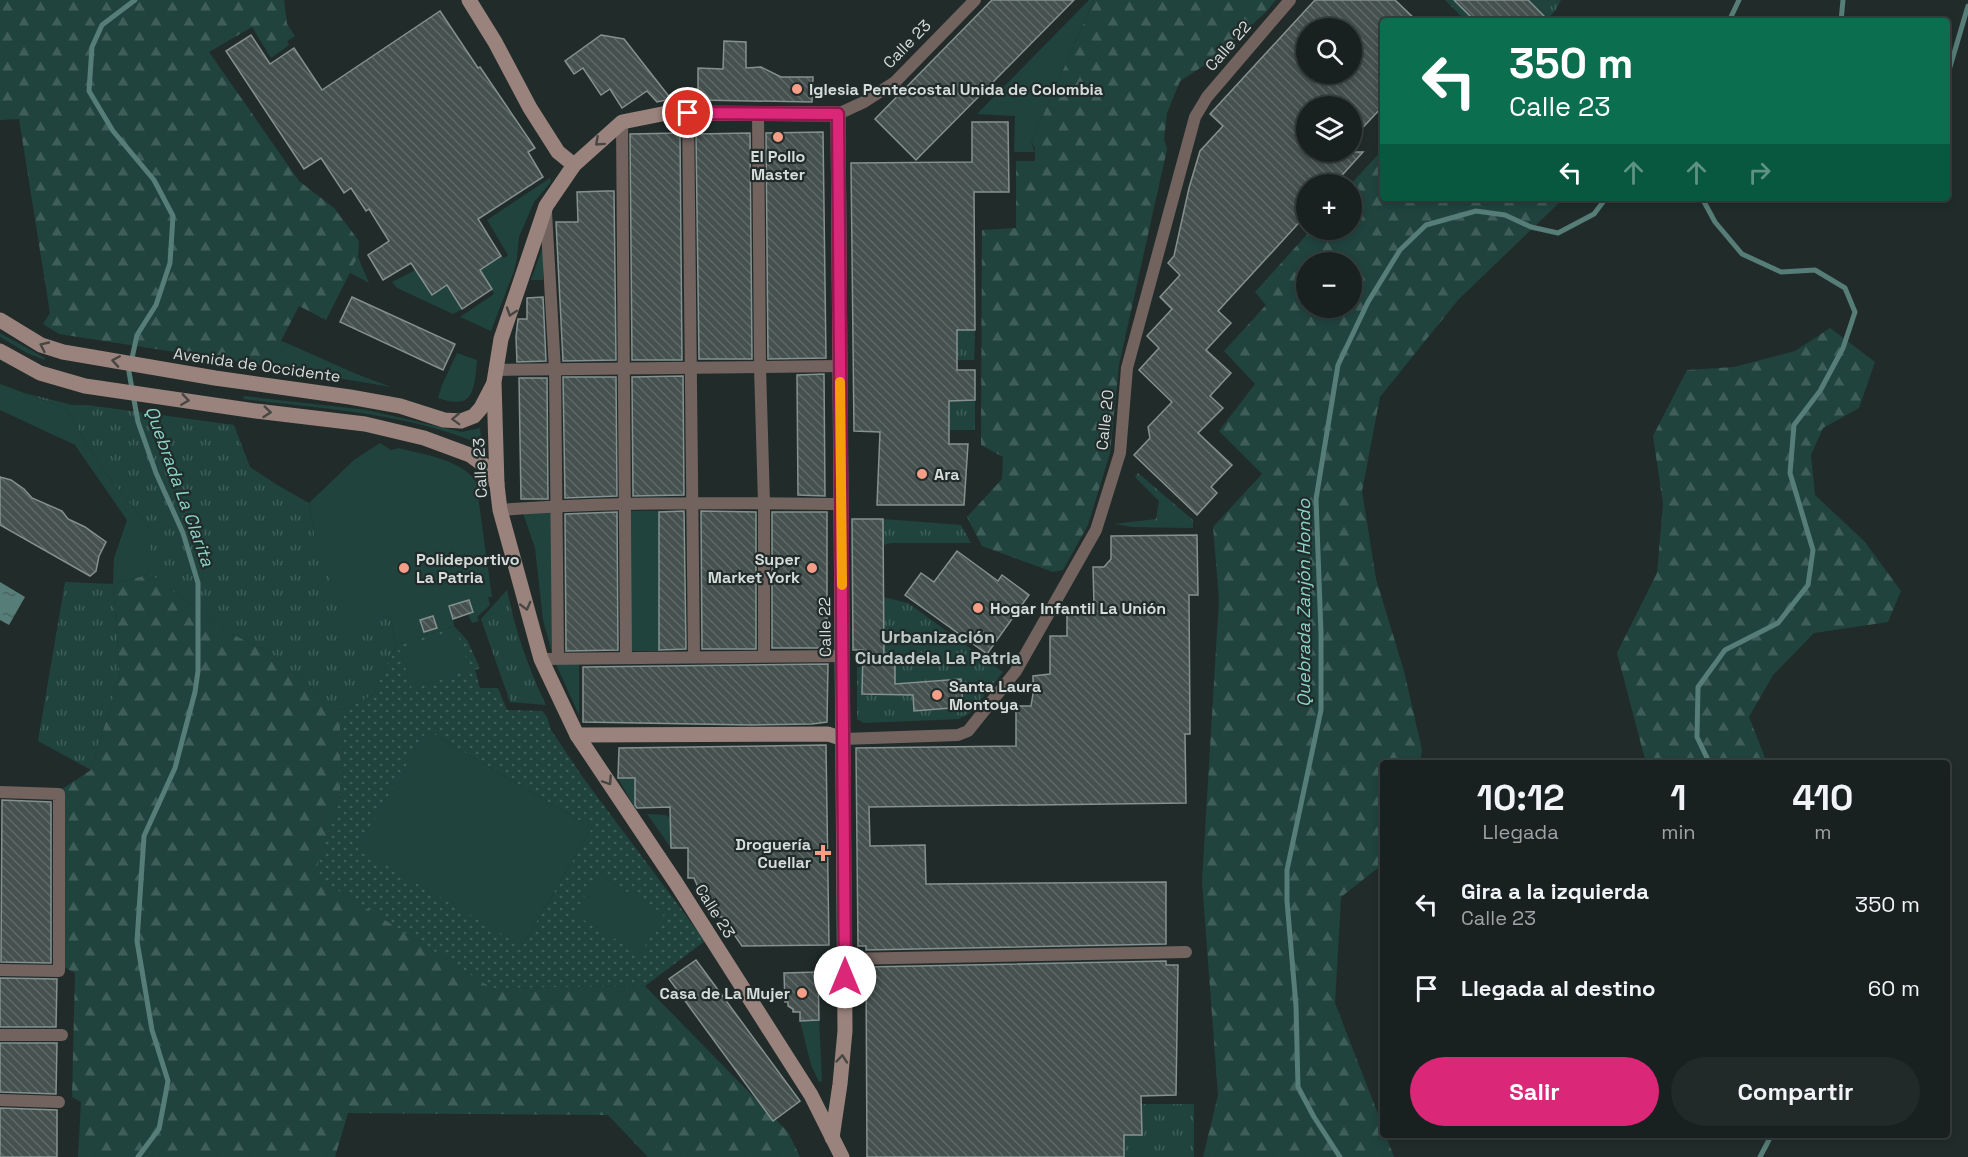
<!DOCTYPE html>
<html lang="es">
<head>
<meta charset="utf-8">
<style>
  body { margin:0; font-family:"Space Grotesk",sans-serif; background:#222929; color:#f1f3f6; height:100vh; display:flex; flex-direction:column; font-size:22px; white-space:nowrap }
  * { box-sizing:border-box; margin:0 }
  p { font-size:20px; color:#9fa3a5 }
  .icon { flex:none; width:33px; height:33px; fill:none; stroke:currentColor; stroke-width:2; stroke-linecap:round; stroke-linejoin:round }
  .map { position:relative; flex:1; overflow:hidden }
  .sheet { position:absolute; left:1380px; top:760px; width:570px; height:378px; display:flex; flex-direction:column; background:#192120; border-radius:6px; box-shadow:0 3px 9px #0003,0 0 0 2px #373e3e }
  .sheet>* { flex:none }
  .top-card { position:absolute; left:1380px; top:18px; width:570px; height:183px; border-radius:6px; box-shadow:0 3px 9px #0003,0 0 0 2px #373e3e; background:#0b6e4f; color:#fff; overflow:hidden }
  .fabs { position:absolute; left:1296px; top:18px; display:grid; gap:12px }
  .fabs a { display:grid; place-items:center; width:66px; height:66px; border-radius:50%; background:#192120; box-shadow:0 3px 9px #0003,0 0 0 2px #373e3e; font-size:30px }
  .pin { position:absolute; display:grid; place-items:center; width:51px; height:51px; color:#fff; margin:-26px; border:3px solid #fff; border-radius:50%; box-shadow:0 2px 6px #0007 }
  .me { position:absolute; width:66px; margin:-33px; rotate:0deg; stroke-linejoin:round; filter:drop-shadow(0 0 4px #0008) }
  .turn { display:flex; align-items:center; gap:21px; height:126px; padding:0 30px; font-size:27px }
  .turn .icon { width:78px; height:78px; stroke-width:2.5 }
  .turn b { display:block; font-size:42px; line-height:51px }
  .lanes { display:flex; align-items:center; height:57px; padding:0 30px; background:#0003; justify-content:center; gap:30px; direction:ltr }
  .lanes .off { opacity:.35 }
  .eta { display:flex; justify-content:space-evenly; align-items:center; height:102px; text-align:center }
  .eta b { font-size:36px; font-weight:700; line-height:42px }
  .cta { display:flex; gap:12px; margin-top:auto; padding:12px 30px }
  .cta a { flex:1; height:69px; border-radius:36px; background:#db2777; color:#fff; font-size:24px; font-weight:700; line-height:69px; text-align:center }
  .cta a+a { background:#222929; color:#f1f3f6 }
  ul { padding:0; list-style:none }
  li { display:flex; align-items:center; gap:18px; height:84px; padding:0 30px }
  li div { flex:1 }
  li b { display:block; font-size:22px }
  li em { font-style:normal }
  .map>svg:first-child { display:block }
</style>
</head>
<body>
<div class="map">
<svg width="1968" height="1157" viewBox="0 0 1968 1157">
  <defs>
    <pattern id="grass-tufts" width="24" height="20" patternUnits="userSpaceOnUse" patternTransform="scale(1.5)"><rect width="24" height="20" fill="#20433e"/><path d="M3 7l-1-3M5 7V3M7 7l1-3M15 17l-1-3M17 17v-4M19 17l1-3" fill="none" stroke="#405e59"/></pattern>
    <pattern id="forest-firs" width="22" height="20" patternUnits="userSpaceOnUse" patternTransform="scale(1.5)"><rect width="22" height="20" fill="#20433e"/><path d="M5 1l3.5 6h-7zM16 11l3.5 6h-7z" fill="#405e59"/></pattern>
    <pattern id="park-dots" width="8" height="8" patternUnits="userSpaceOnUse" patternTransform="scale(1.5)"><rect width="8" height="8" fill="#20433e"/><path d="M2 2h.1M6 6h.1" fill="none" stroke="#405e59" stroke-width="1.8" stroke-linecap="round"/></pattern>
    <pattern id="water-ripples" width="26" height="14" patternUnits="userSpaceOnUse" patternTransform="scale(1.5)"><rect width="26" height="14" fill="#567d77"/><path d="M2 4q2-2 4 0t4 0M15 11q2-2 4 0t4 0" fill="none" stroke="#4d6561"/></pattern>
    <pattern id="building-back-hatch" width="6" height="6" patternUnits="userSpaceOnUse" patternTransform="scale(1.5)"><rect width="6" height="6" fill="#45514f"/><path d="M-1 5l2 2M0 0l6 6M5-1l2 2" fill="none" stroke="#5f6968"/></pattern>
  </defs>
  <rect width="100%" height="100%" fill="#212c2a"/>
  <g fill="url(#grass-tufts)">
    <path d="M1445 0H1455L1476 21H1466Z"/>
    <path d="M1529 0H1561L1555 11 1546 21H1539L1544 15Z"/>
    <path d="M957 330H975L974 360H957Z"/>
    <path d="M25 393 72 405H87L234 425 250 467 277 485 309 503 315 538 390 616 396 645 373 695 340 711 270 653 224 630 150 574V528L102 469 65 408Z"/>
    <path d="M975 400V430H949V401Z"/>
    <path d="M1138 473 1193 520V528L1133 527 1115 524 1156 519 1159 501 1135 477Z"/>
    <path d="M883 519 961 525 971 543H891L883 545Z"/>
    <path d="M65 582 113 584 120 675 91 770 38 741Z"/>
    <path d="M507 590C515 630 528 668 546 705L510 702 481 619Z"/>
    <path d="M883 597 908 603 1003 672 970 713 959 719 864 723 857 719V667H863V694H894L863 662 858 661 859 650 884 649Z"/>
    <path d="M1141 1104H1194V1157H1124V1135H1142Z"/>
  </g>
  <g fill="url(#forest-firs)" fill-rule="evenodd">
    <path d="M0 0H284L287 24 295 36 287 41 289 45 271 58 252 27 209 52 299 181 334 208 359 241 358 257 326 320 299 306 281 341 289 344 260 365 59 334 43 324 50 313 19 119 0 120Z"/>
    <path d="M1094 0H1276L1264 14 1211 61 1180 81 1167 113 1164 139 1167 149 1119 365 1110 453 1088 525 1063 570 1053 572 982 546 967 517 1002 479 1003 457 981 445 982 230 1016 228V161H1035V148L1031 142Z"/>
    <path d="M1383 149V198H1564L1458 300 1380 397 1362 491 1376 579 1404 671 1422 750 1420 763 1383 764V864L1341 897 1335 1003 1383 1127V1136H1386L1394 1157H1203L1218 1095 1202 881 1219 599 1213 527 1262 474 1219 431 1255 384 1224 351 1266 305 1255 292 1311 230H1352L1351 184ZM1352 262V308H1306V262Z"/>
    <path d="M1830 328 1875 362 1859 408 1823 428 1811 455 1815 495 1865 542 1901 591 1888 622 1814 633 1773 675 1749 717 1767 763H1646L1617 653 1657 573 1663 504 1653 436 1687 370 1734 367 1795 351Z"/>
    <path d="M150 574 224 630 270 653 340 711V796L315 875 492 988 645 986 788 1132 800 1157H648L608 1115 348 1113 335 1157H78L81 1102 72 1097 75 973 64 967 62 789 91 770 120 675 113 584Z"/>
  </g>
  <path fill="url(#park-dots)" fill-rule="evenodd" d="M454 626 467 640 480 668 475 670 480 688H498L507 710 542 711 547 717 551 730 584 779 705 941 645 986 492 988 314 875 340 796V711L373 695 396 645ZM427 730 592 828 522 946Z"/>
  <g fill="#20433e">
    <path d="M1089 0H1094L1031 142 1035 152H1014L1015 116 977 114Z"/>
    <path d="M550 178 551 182 534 202 519 237 517 258 514 271 491 331 460 317 494 294 480 270 501 256 504 258 508 255 487 220Z"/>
    <path d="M543 246V280H531Z"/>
    <path d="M358 257 369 283 349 272Z"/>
    <path d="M415 270 432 295 447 285 462 309 453 314 397 288 392 282Z"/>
    <path d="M0 333 45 358V360L27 353 0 337Z"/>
    <path d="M289 344 354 373 391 387 260 365Z"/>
    <path d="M457 353 477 360C474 389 475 411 438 398L442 385Z"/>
    <path d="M0 384 65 408 102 469 150 528V574L113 584 114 558 127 520 75 445 0 410Z"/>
    <path d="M244 396 367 410 462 432 480 428 482 445C409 413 322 409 243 399Z"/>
    <path d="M380 443 391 450 399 448C424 455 474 461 480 492L478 496 492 597H488L490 605 477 617 479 621 472 623 468 614 453 619 454 626 396 645 390 616 347 631 315 538 309 503 354 460Z"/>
    <path d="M1163 501 1180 515 1181 519 1173 523 1156 524C1159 515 1158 509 1163 501Z"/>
    <path d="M522 510H553L552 653 543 620 535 548Z"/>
    <rect x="629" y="511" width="30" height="140"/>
    <path d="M456 630 470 669 412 689 399 649Z"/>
    <path d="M579 661V715L555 662Z"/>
    <path d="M427 730 592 828 522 946 357 848Z"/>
    <path d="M618 778H635V808Z"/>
    <path d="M647 814 666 815 670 818 671 848Z"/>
    <path d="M598 874 664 914 640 954 574 914Z"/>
    <path d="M819 1020 822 1081 819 1082 811 1065 800 1021Z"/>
  </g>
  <path fill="url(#water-ripples)" d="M0 582 25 597 9 625 0 620Z"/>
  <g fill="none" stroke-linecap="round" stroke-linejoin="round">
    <g stroke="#567d77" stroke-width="5">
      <path d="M135 0 102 25 92 47 89 91 113 131 154 180 173 216 170 263 156 305 137 335 129 372 138 422 156 473 183 533 198 583V671L195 692 175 768 144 836 137 941 152 1030 168 1081 159 1129 138 1157"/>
      <path d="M1729 21 1739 0"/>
      <path d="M1841 21 1843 0"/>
      <path d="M1947 77 1968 6"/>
      <path d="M1702 198 1715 222 1742 254 1781 272 1815 270 1845 288 1855 312 1843 348 1820 391 1794 425 1790 473 1813 550 1808 585 1778 623 1725 650 1698 687 1697 737 1710 764"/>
      <path d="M1340 1157 1314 1117 1298 1087 1296 1006 1287 901V870L1321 710V633L1316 499 1338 365 1368 302 1400 250 1426 225 1476 211 1505 215 1531 227 1558 233 1594 214 1606 198"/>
      <path d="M1760 1157 1771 1136"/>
    </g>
  </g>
  <g fill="url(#building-back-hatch)" stroke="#85918f" stroke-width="1.5" fill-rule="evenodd">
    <path d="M992 0H1074L916 160 875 119Z"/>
    <path d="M1315 0H1395L1417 21H1383V106L1352 139V106H1306V152H1363L1334 184H1306V215L1218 311 1231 323 1206 350 1231 373 1210 396 1223 408 1198 433 1232 465 1211 487 1217 493 1197 515 1134 455 1150 438 1148 427 1172 402 1139 370 1159 348 1147 336 1172 309 1160 297 1180 275 1168 263 1174 256 1189 188 1200 151 1223 126 1210 114ZM1306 28H1352V74H1306Z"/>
    <path d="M1454 0H1528L1549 21H1475Z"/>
    <path d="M440 11 478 68 480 67 535 148 528 152 543 177 478 219 501 256 480 270 492 289 462 309 447 285 432 295 411 263 383 280 368 255 389 241 369 209 366 211 351 188 344 193 321 158 304 169 226 51 251 35 270 64 294 48 322 90Z"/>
    <path d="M601 35 624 39 671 99 657 102 647 91 622 108 610 89 601 95 583 68 574 74 565 61Z"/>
    <path d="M724 41 746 42V68L761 67 781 77H813L812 102 698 100V68L723 69Z"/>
    <path d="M972 122H1008L1009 192H974L975 330H957V370H975V400L949 401V444H968L964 505H877L880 432 854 431 851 163 972 162Z"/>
    <path d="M823 132 826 358 768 359 766 133Z"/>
    <path d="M680 133 682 360H632L630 134Z"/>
    <path d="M750 133 752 359H699L696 134Z"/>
    <path d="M606 191H614L616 360 563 361 556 222H578L577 192Z"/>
    <path d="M352 297 455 344 443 370 340 322Z"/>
    <path d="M543 297 546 361 517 362 516 337 518 319H527V298Z"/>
    <path d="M824 374 825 496 798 495 797 375Z"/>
    <path d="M683 376 684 495 633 496 632 377Z"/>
    <path d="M563 377H616L617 496 565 498Z"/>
    <path d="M519 378H547L548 499H521Z"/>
    <path d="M0 477 11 480 24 489 32 498 62 511 68 519 85 527 106 542 99 556 96 571 90 576 0 525Z"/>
    <path d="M684 511 686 649 659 650V512Z"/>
    <path d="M701 511 756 512V649H702Z"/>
    <path d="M617 512 618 650 566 651 565 514Z"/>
    <rect x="772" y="512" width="55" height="136"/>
    <path d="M852 519H883L884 661H895V684L961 679 963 707 914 711 913 695 862 694 863 650H853Z"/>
    <path d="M1197 535 1198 595H1189L1190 734H1185L1186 803 869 807 870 846 925 845 926 884 1166 882V944L866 950V946H858L856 748 1016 746V706H1031L1033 694V676L1050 674V636H1067V606L1094 605 1093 567H1104L1111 559V536Z"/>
    <path d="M957 551 998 581 1002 575 1029 595 987 654 905 595 921 573 934 582Z"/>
    <path d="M469 600 473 612 453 619 449 606Z"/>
    <path d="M433 616 437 628 424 632 420 620Z"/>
    <path d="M828 664 827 722 812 724 752 725 583 722V667Z"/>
    <path d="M826 745 829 945 742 946 722 917H711L694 878H688V848H671L670 807 637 808 635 805V778H618L619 748Z"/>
    <path d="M2 800 51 802V963L1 962Z"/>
    <path d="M696 960 800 1101 773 1121 669 979Z"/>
    <path d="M1166 961V965H1178L1176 1095 1141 1096 1142 1135H1124V1157H867L866 967Z"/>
    <path d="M818 972 819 1020 800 1021V1012H793V1009L788 1006V1002H785L784 973Z"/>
    <path d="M0 978 57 979 56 1027H0Z"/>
    <path d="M0 1043H57L56 1094 0 1092Z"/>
    <path d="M0 1108 57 1110V1157H0Z"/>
  </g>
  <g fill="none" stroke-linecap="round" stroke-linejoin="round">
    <g stroke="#72635f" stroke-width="12">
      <path d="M688 113 694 657"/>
      <path d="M758 113 760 367 764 503V656"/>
      <path d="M838 114 864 102 895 82 975 0"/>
      <path d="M622 122 626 657"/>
      <path d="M546 212 555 370 558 658"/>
      <path d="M495 370 840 366"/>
      <path d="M500 510C614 501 728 503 841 504"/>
      <path d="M541 659 843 656"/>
      <path d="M843 739 958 735 968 731 1016 671 1096 530 1120 453 1127 368 1195 117 1207 97 1290 0"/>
      <path d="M0 792 59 794V971L0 970"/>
      <path d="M845 959 1186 952"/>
      <path d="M0 1035H62"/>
      <path d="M0 1100 59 1102"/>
    </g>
    <g stroke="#9b837d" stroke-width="15">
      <path d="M469 0 495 42 530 108 558 152 574 165"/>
      <path d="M0 320 41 345 63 352 215 378 350 397 400 406 444 420 461 421 474 416 481 408 493 385"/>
      <path d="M0 351 40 373 85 386 256 411 365 424 424 438 470 455 485 466 497 484"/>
      <path d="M577 735 828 734 843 739"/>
      <path d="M832 1138 840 1084 845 1031 838 114 667 113 622 122 574 165 546 206 501 339 494 382 497 485 500 510 541 659 577 735 676 883 811 1095 842 1157"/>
    </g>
  </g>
  <defs><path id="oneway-chevron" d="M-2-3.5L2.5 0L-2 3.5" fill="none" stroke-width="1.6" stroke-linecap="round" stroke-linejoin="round" transform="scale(1.5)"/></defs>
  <g stroke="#464643">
    <use href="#oneway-chevron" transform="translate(599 142) rotate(138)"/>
    <use href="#oneway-chevron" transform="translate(511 312) rotate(108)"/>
    <use href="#oneway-chevron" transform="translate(44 346) rotate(-155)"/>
    <use href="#oneway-chevron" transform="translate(116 361) rotate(-171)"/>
    <use href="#oneway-chevron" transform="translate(185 400) rotate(8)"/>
    <use href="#oneway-chevron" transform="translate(267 412) rotate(6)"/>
    <use href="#oneway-chevron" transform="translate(456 419) rotate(178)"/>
    <use href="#oneway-chevron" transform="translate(526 606) rotate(75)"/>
    <use href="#oneway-chevron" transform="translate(608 781) rotate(56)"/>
    <use href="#oneway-chevron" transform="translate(842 1059) rotate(-85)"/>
  </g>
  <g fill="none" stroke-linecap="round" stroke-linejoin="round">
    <g stroke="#8e194d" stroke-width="15">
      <path id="route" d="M688 113 838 114 845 977"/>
    </g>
    <use href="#route" stroke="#db2777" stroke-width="10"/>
    <path stroke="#f59e0b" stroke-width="10" d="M840 382 842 585"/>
  </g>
  <g fill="#f49e87" stroke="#212c2a" stroke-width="2">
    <circle cx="797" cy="89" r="6"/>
    <circle cx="778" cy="137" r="6"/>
    <circle cx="922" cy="474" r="6"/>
    <circle cx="404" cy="568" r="6"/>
    <circle cx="812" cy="568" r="6"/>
    <circle cx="978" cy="608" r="6"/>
    <circle cx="937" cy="695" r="6"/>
    <path d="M820 844h6v6h6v6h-6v6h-6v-6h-6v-6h6z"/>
    <circle cx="802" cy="993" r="6"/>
  </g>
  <g text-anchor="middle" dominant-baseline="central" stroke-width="4.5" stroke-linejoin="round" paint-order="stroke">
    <g font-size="16" fill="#d5dcda" stroke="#212c2a">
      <text transform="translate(907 44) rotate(-46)">Calle 23</text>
      <text transform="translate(1228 46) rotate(-49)">Calle 22</text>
      <text transform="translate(257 365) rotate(8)">Avenida de Occidente</text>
      <text transform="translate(1105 420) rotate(-84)">Calle 20</text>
      <text transform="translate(480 468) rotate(-93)">Calle 23</text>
      <text transform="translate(825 627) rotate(-91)">Calle 22</text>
      <text transform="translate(715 911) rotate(58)">Calle 23</text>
    </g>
    <g font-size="16" font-weight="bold" fill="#d5dcda" stroke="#212c2a" text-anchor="start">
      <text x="809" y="89">Iglesia Pentecostal Unida de Colombia</text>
      <text x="778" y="156" text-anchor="middle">El Pollo<tspan x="778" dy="18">Master</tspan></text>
      <text x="934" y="474">Ara</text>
      <text x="416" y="559">Polideportivo<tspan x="416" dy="18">La Patria</tspan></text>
      <text x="800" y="559" text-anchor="end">Super<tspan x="800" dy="18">Market York</tspan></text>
      <text x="990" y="608">Hogar Infantil La Unión</text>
      <text x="949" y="686">Santa Laura<tspan x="949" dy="18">Montoya</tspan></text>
      <text x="811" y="844" text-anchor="end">Droguería<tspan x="811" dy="18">Cuellar</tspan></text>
      <text x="790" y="993" text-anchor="end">Casa de La Mujer</text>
    </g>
    <g font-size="18" font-style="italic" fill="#8bd4c8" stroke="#212c2a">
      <text transform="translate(180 486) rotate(70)">Quebrada La Clarita</text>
      <text transform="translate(1303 603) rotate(-90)">Quebrada Zanjón Hondo</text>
    </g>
    <g font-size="18" font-weight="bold" fill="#bdcac8" stroke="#212c2a">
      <text x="938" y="636">Urbanización<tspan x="938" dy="21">Ciudadela La Patria</tspan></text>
    </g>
  </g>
</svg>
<div class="fabs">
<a><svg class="icon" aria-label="search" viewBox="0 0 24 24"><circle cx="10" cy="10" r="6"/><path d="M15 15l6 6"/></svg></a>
<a><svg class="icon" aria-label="layers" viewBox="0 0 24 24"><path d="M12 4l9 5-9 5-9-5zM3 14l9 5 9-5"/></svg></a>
<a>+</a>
<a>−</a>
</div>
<div class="pin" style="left:688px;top:113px;background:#d93025"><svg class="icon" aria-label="arrive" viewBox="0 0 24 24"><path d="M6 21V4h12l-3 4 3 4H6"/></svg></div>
<svg class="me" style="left:845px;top:977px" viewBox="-20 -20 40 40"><circle r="19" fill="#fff"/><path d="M0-13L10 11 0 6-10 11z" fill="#db2777"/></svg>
<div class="top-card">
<div class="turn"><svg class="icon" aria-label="left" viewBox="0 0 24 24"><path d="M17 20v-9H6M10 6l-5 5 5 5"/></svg><div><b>350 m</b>Calle 23</div></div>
<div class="lanes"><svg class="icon" aria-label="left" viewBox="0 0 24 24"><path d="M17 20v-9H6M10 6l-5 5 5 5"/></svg><svg class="icon off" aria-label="ahead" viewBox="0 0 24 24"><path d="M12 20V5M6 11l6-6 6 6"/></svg><svg class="icon off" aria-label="ahead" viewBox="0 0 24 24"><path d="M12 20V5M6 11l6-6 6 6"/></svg><svg class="icon off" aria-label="right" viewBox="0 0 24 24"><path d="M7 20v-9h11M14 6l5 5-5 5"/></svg></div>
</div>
<section class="sheet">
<div class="eta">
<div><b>10:12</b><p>Llegada</p></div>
<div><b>1</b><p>min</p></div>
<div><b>410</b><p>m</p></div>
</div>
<ul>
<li><svg class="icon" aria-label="left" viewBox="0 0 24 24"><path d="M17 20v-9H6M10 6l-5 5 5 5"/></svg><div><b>Gira a la izquierda</b><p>Calle 23</p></div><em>350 m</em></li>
<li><svg class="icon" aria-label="arrive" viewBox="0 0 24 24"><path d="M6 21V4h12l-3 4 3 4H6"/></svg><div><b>Llegada al destino</b></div><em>60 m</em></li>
</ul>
<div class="cta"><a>Salir</a><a>Compartir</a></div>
</section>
</div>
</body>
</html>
